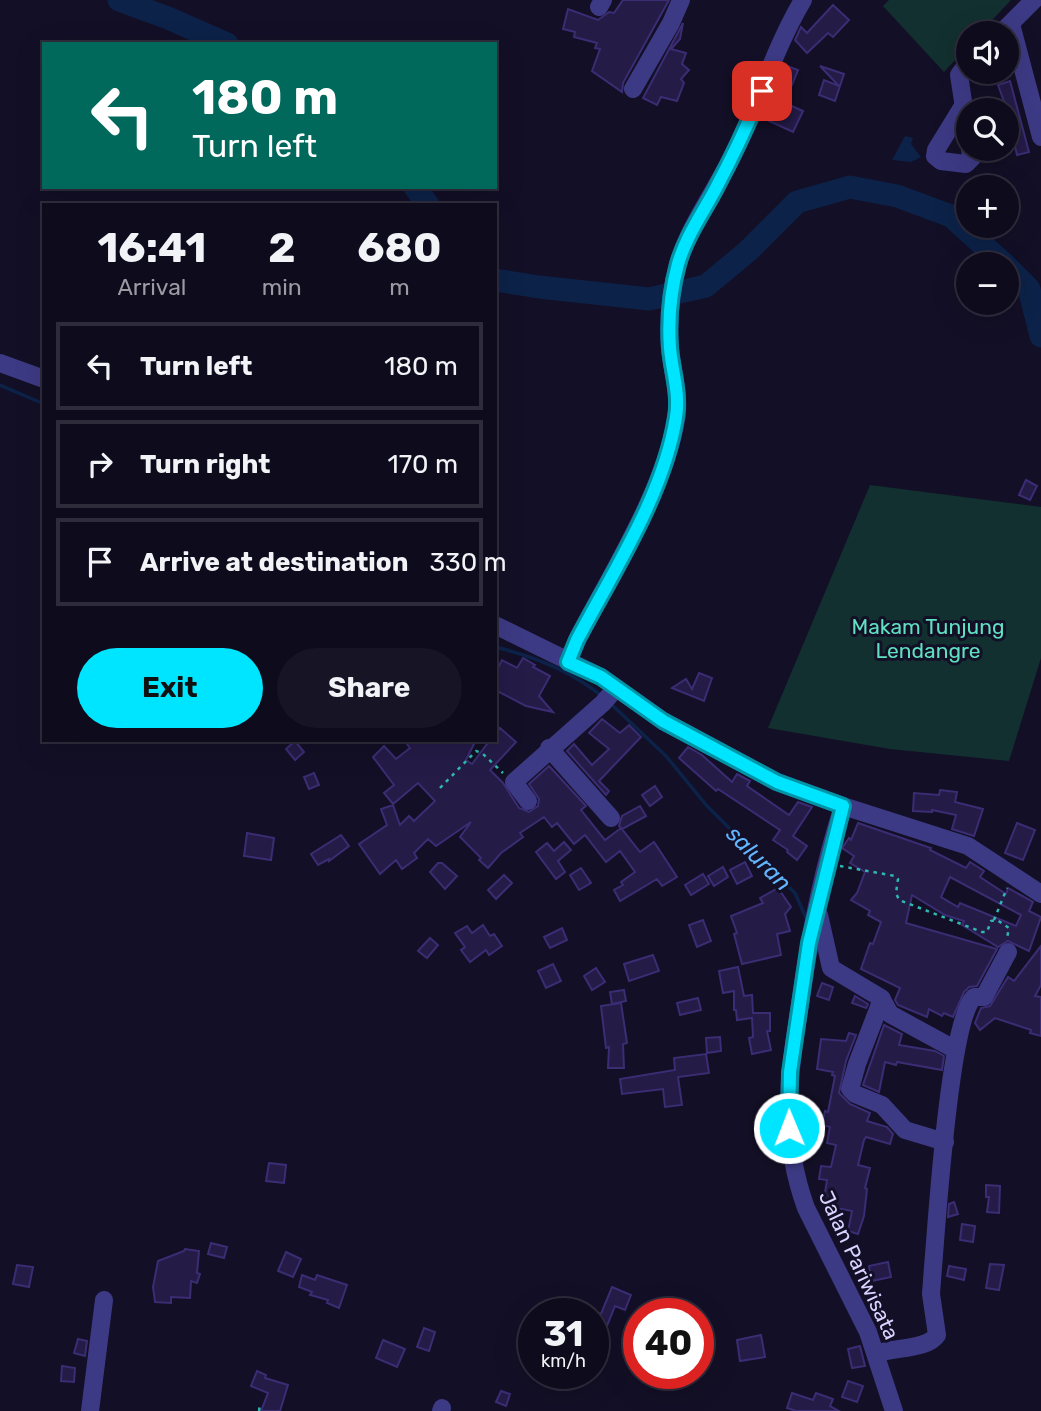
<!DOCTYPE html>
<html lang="en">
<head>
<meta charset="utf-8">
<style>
  body { margin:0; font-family:Rubik,sans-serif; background:#171425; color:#f1f3f6; height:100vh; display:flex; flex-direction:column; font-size:26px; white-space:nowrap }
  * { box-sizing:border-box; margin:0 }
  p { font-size:23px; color:#9b9ba3 }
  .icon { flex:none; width:38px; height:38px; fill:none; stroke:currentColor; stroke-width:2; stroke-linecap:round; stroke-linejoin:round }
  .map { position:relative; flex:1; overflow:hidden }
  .side { position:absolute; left:42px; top:203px; width:455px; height:539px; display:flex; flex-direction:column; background:#0e0b1c; border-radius:0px; box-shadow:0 7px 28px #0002,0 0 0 2px #2e2b3b }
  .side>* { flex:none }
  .banner { position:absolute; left:42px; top:42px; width:455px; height:147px; border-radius:0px; box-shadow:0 7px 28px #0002,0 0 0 2px #2e2b3b; background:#00695c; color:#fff; overflow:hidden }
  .buttons { position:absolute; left:956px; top:21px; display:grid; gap:14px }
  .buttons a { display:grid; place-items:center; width:63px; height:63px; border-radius:50%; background:#0e0b1c; box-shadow:0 7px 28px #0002,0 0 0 2px #2e2b3b; font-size:35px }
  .speed { position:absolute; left:518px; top:1298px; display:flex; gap:14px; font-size:35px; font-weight:700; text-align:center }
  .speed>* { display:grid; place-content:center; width:91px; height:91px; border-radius:50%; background:#0e0b1c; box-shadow:0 7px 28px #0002,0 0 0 2px #2e2b3b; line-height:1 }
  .speed small { font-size:18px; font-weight:400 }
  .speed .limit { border:10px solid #d22; background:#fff; color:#111 }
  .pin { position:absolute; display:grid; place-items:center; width:60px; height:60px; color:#fff; margin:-30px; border-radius:14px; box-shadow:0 4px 10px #0006 }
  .me { position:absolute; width:77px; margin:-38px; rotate:359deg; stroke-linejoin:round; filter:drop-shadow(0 0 5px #0008) }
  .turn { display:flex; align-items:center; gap:24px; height:147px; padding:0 35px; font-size:32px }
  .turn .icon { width:91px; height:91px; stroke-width:2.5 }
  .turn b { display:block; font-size:49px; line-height:60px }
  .eta { display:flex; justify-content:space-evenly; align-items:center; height:119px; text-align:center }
  .eta b { font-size:42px; font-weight:700; line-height:49px }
  .button { display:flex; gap:14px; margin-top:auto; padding:14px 35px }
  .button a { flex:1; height:80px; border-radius:42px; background:#00e5ff; color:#111; font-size:28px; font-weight:700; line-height:80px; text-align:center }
  .button a+a { background:#171425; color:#f1f3f6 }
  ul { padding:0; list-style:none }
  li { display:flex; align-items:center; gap:21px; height:88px; margin:0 14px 10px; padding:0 21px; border:4px solid #2e2b3b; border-radius:0px }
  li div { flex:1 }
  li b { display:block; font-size:26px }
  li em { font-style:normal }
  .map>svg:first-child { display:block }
</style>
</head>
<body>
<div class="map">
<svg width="1041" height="1411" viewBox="0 0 1041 1411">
  <rect width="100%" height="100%" fill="#130f26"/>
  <g fill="#12302f">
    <path d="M889 0H1011L980 33H968V46L944 72 883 6Z"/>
    <path d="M870 485 1041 507V658L1009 761 890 749 768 728Z"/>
  </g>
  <path fill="#0c2248" d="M905 136 913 138 911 144 921 157 911 162 892 160Z"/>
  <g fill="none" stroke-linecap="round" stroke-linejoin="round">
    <g stroke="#0c2248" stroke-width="3.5">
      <path d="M0 385 44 404"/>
      <path d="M495 647C533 656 573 672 603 697"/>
      <path d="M611 704 666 756 707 806 795 893 807 920"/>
    </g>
    <g stroke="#0c2248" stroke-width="23">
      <path d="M119 0 168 18 227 44"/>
      <path d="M415 187 428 205"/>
      <path d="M1006 266 1029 289 1041 336"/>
      <path d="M495 280 539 287 649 299 706 286 748 251 797 202 850 187 897 196 951 216 1004 264"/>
    </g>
  </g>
  <g fill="#241b47" stroke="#3b2d73" stroke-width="2" fill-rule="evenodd">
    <path d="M623 0H669L623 83 622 92 592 71 600 49 595 48 597 43 574 37 575 32 563 29 568 9 598 20 609 12 614 13Z"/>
    <path d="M833 5 849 20 833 37 828 33 807 53 795 40 801 27 807 33Z"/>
    <path d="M683 23 680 39 671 49 686 53 682 64 689 70 681 79 684 83 677 101 661 97 657 105 643 98Z"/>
    <path d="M784 65 798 70 792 85 778 79Z"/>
    <path d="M820 66 844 74 835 101 819 95 824 80 839 86Z"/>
    <path d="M1010 81 1029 152 1017 155 1005 104 998 85Z"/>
    <path d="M776 99 803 111 793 132 767 120Z"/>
    <path d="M1026 480 1037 486 1030 500 1019 495Z"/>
    <path d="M523 658 535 665 533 667 550 676 539 696 553 712 526 706 495 690V674L502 660 517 668Z"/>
    <path d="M699 673 712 678 704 701 672 688 686 679 692 689Z"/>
    <path d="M602 719 620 733 629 725 641 737 599 781 609 791 606 795 567 751 574 744 592 765 609 749 589 733Z"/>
    <path d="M500 728 516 742 490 770 503 783 519 808 529 812 538 806 539 799 529 784 549 766 586 806 581 810 605 840 621 828 619 826 622 816 640 806 646 816 622 829 640 852 654 842 677 877 662 886 657 879 620 901 614 890 623 885 621 882 635 872 620 851 606 862 585 835 574 844 557 823 552 827 544 817 520 833 523 837 501 853 488 868 479 860 481 858 460 837 471 822 436 846 428 839 414 853 417 858 402 869 396 860 380 874 359 844 387 825 381 809 393 805 400 825 409 816 414 821 435 801 418 783 393 804 384 793 394 785 373 757 384 746 396 759 410 748 404 740H476L466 760 472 764 490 740H495V734Z"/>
    <path d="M295 741 304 752 295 760 286 749Z"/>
    <path d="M688 747 702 755 732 782 737 774 750 781 747 786 789 815 798 802 812 807 793 836 807 846 797 860 787 852 788 850 773 840 780 830 718 789 716 791 679 758Z"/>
    <path d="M314 773 319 785 309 789 304 777Z"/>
    <path d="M655 786 662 797 650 806 642 795Z"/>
    <path d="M940 790 957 792 955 802 983 809 974 836 952 829 956 815 932 810V812L913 811 914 793 939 795Z"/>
    <path d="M858 823 931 848 930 850 966 868 970 862 984 871 980 877 1006 894 1008 888 1033 902 1029 911 1041 917 1029 951 1008 941 998 947 962 925 964 921 945 915 912 895 906 923 997 949 977 986 969 987 964 992 953 1017 944 1013 942 1016 929 1009 927 1017 898 1005 895 1000 900 988 861 969 870 943 873 944 881 922 868 915 870 911 851 900 857 893 865 872 850 863 854 856 842 848 849 838 851 840ZM950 877 1021 915 1016 926 960 903 958 907 941 897Z"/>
    <path d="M1017 823 1035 830 1023 860 1005 853Z"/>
    <path d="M247 833 274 838 271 860 244 856Z"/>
    <path d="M341 835 349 846 329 861V859L318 865 311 854Z"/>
    <path d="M564 842 571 850 558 861 565 872 556 879 536 852 547 843 554 851Z"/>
    <path d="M745 862 752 876 737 884 730 870Z"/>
    <path d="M438 863H442L457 876 445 889 430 872Z"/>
    <path d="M723 867 728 877 714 886 708 876Z"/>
    <path d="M581 868 591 883 579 890 570 875Z"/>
    <path d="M703 874 709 884 691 895 685 885Z"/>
    <path d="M504 875 512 883 496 899 488 890Z"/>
    <path d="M778 888 791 907 785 914 790 931 777 934 781 955 742 964 734 934 737 933 731 916 763 903 760 898Z"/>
    <path d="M703 920 711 941 697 947 689 925Z"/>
    <path d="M483 925 490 936 494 934 502 946 489 955 486 950 470 962 461 950 465 947 455 933 467 926 472 933Z"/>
    <path d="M562 928 567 940 550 948 544 937Z"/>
    <path d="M430 938 438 945 427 958 418 951Z"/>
    <path d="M1041 946V985L1035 996 1041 997V1036L1030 1033 1031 1030 995 1018 980 1030 975 1023 981 1008 990 1006 1008 977 1014 981Z"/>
    <path d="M653 955 659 971 629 981 624 964Z"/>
    <path d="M553 964 561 981 546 988 538 971Z"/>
    <path d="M738 967 744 996 752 995 753 1013H770V1031H767L771 1050 752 1054 749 1038 753 1037 752 1018 737 1020 736 1010H734V991L723 993 719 971Z"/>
    <path d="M596 968 605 982 592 990 584 976Z"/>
    <path d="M822 983 833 987 829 1000 817 996Z"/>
    <path d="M624 990 626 1001 612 1004 610 992Z"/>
    <path d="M855 996 868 1004 866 1008 852 1003Z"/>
    <path d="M698 998 701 1010 680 1015 677 1003Z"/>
    <path d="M621 1003 627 1043 623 1044 624 1068H608L609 1047 606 1048 601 1006Z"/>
    <path d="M884 1025 902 1034 899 1045 935 1051 944 1056 942 1070 897 1062 896 1065 885 1062 879 1092 863 1085Z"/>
    <path d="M849 1033 856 1035 846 1061 839 1093 850 1104 870 1113 867 1121 887 1127 893 1134 890 1144 866 1137 864 1140 858 1165 870 1168 865 1188 867 1189 864 1216 858 1234 848 1231 852 1211 832 1207 833 1201 824 1199 827 1180 819 1179 821 1166 831 1167 836 1145 827 1143 830 1127 822 1125 825 1111 828 1112 835 1076 832 1075 833 1072 817 1069 821 1039 846 1041Z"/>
    <path d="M720 1037 721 1051 707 1053 706 1038Z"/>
    <path d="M706 1054 709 1073 678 1077 682 1105 665 1107 663 1089 622 1094 620 1079 675 1070 674 1058Z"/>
    <path d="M269 1163 286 1165 284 1183 266 1181Z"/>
    <path d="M986 1185 1000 1186 999 1213 987 1212 989 1197H986Z"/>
    <path d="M954 1202 958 1214 948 1217 949 1204Z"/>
    <path d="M962 1224 975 1226 973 1242 960 1240Z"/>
    <path d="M211 1243 227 1247 224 1258 208 1254Z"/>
    <path d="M185 1249 199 1251 197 1273 200 1274 197 1283 191 1281 190 1298 171 1297V1303L155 1302 153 1287 158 1261 184 1251Z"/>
    <path d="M286 1252 301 1259 293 1277 278 1271Z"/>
    <path d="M888 1262 891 1277 872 1281 869 1266Z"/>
    <path d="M990 1264 1004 1265 999 1290 986 1288Z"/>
    <path d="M17 1265 33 1267 29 1287 13 1284Z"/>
    <path d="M949 1266 966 1269 964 1280 947 1276Z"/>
    <path d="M302 1275 315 1280 317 1275 347 1285 339 1308 327 1303 328 1300 310 1295 312 1292 299 1287Z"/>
    <path d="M612 1287 631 1295 625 1310 615 1306 602 1338 593 1334V1320L596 1312 601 1314Z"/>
    <path d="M526 1327 534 1330V1348L519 1341Z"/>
    <path d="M424 1328 435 1332 429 1351 417 1347Z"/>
    <path d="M761 1335 765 1357 740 1361 737 1340Z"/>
    <path d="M78 1339 87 1341 85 1356 74 1353Z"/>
    <path d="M383 1340 405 1349 397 1367 376 1358Z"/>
    <path d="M860 1346 865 1366 852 1368 848 1349Z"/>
    <path d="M62 1366 75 1368 74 1382 61 1381Z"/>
    <path d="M257 1371 266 1375 265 1378 288 1385 280 1411H261L268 1393 251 1386Z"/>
    <path d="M848 1381 863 1386 857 1402 842 1397Z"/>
    <path d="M501 1391 510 1394 506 1406 496 1402Z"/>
    <path d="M792 1393 813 1400 816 1393 833 1399 830 1406 839 1411H796L787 1408Z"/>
  </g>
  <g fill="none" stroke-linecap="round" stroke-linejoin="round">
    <g stroke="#2fb8b0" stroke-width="2.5" stroke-dasharray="3.5 5" stroke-linecap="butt">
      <path d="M440 788 476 751 482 753 503 773"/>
      <path d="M840 866 895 876 898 879 896 893 899 900 982 932H987L991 921 997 920 1009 928 1007 938"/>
      <path d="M994 920 1007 888"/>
      <path d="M259 1411 260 1404"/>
    </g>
    <g stroke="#3d3a85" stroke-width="18">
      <path d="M599 7 603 0"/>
      <path d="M1011 24 1041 137"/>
      <path d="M1002 32 1034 0"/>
      <path d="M968 63 959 75 968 134"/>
      <path d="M633 89 671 23 681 0"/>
      <path d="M963 106 936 150 935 156 941 161 966 164 972 158 970 149"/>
      <path d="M0 363 44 379"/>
      <path d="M495 625 601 677 663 721 777 782 843 806 968 846 1041 894"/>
      <path d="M568 662 577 640C610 576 669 483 677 412 679 390 672 370 670 349 668 322 671 290 678 264 688 228 716 190 733 155 758 104 774 49 803 0"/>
      <path d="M549 748 611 818"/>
      <path d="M528 801 514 782 603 703 616 688"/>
      <path d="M843 806C823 869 810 933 801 998 789 1074 779 1134 806 1208L868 1332 894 1411"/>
      <path d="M819 915 831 968 881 998 890 1014 956 1050"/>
      <path d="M882 999 857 1064 850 1089 855 1094 882 1105 905 1130 945 1142"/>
      <path d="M876 1354C893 1347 927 1350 937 1335L931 1294 933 1267C937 1222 949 1021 974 997H984L1008 952"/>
      <path d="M90 1411 104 1300"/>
      <path d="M441 1411 442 1408"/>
    </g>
  </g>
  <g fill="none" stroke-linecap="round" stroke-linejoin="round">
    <g stroke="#0095a6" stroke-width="18">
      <path id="route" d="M762 91C748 124 733 156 716 188 703 213 686 236 678 264 671 290 668 321 670 348 672 372 680 393 676 417 664 494 613 572 577 640L568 662 601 677 663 721 777 782 843 806 809 943 790 1072 789 1128"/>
    </g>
    <use href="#route" stroke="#00e5ff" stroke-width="12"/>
  </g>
  <g text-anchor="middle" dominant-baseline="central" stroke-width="6" stroke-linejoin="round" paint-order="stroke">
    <g font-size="21" fill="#5fe0c0" stroke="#130f26">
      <text x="928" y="626">Makam Tunjung<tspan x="928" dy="24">Lendangre</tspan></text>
    </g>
    <g font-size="21" fill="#d9d4ff" stroke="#130f26">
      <text transform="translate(859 1265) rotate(65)">Jalan Pariwisata</text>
    </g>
    <g font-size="23" font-style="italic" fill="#62b6ff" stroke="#130f26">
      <text transform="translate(759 858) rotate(45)">saluran</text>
    </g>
  </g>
</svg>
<div class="buttons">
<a><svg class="icon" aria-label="sound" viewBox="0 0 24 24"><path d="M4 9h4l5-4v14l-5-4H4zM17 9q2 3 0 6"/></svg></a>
<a><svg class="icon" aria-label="search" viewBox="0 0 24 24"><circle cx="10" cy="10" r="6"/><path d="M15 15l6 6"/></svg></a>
<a>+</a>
<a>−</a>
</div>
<div class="speed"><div>31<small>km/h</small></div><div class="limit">40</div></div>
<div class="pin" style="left:762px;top:91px;background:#d93025"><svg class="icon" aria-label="arrive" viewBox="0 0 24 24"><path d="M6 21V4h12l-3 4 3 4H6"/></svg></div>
<svg class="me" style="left:789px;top:1128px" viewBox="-20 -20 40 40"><circle r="17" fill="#00e5ff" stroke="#fff" stroke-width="3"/><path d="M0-11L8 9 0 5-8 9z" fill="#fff"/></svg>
<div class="banner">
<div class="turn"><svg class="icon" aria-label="left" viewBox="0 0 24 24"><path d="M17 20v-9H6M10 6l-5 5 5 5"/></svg><div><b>180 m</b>Turn left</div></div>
</div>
<section class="side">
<div class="eta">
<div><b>16:41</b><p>Arrival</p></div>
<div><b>2</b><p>min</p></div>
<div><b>680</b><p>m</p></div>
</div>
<ul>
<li><svg class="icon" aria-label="left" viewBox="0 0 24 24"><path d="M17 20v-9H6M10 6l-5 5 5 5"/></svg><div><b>Turn left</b></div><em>180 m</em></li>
<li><svg class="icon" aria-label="right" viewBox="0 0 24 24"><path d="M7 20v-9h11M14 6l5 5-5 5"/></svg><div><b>Turn right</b></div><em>170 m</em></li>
<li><svg class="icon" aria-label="arrive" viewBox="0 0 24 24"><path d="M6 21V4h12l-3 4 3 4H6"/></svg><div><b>Arrive at destination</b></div><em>330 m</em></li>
</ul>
<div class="button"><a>Exit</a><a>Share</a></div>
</section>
</div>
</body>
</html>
